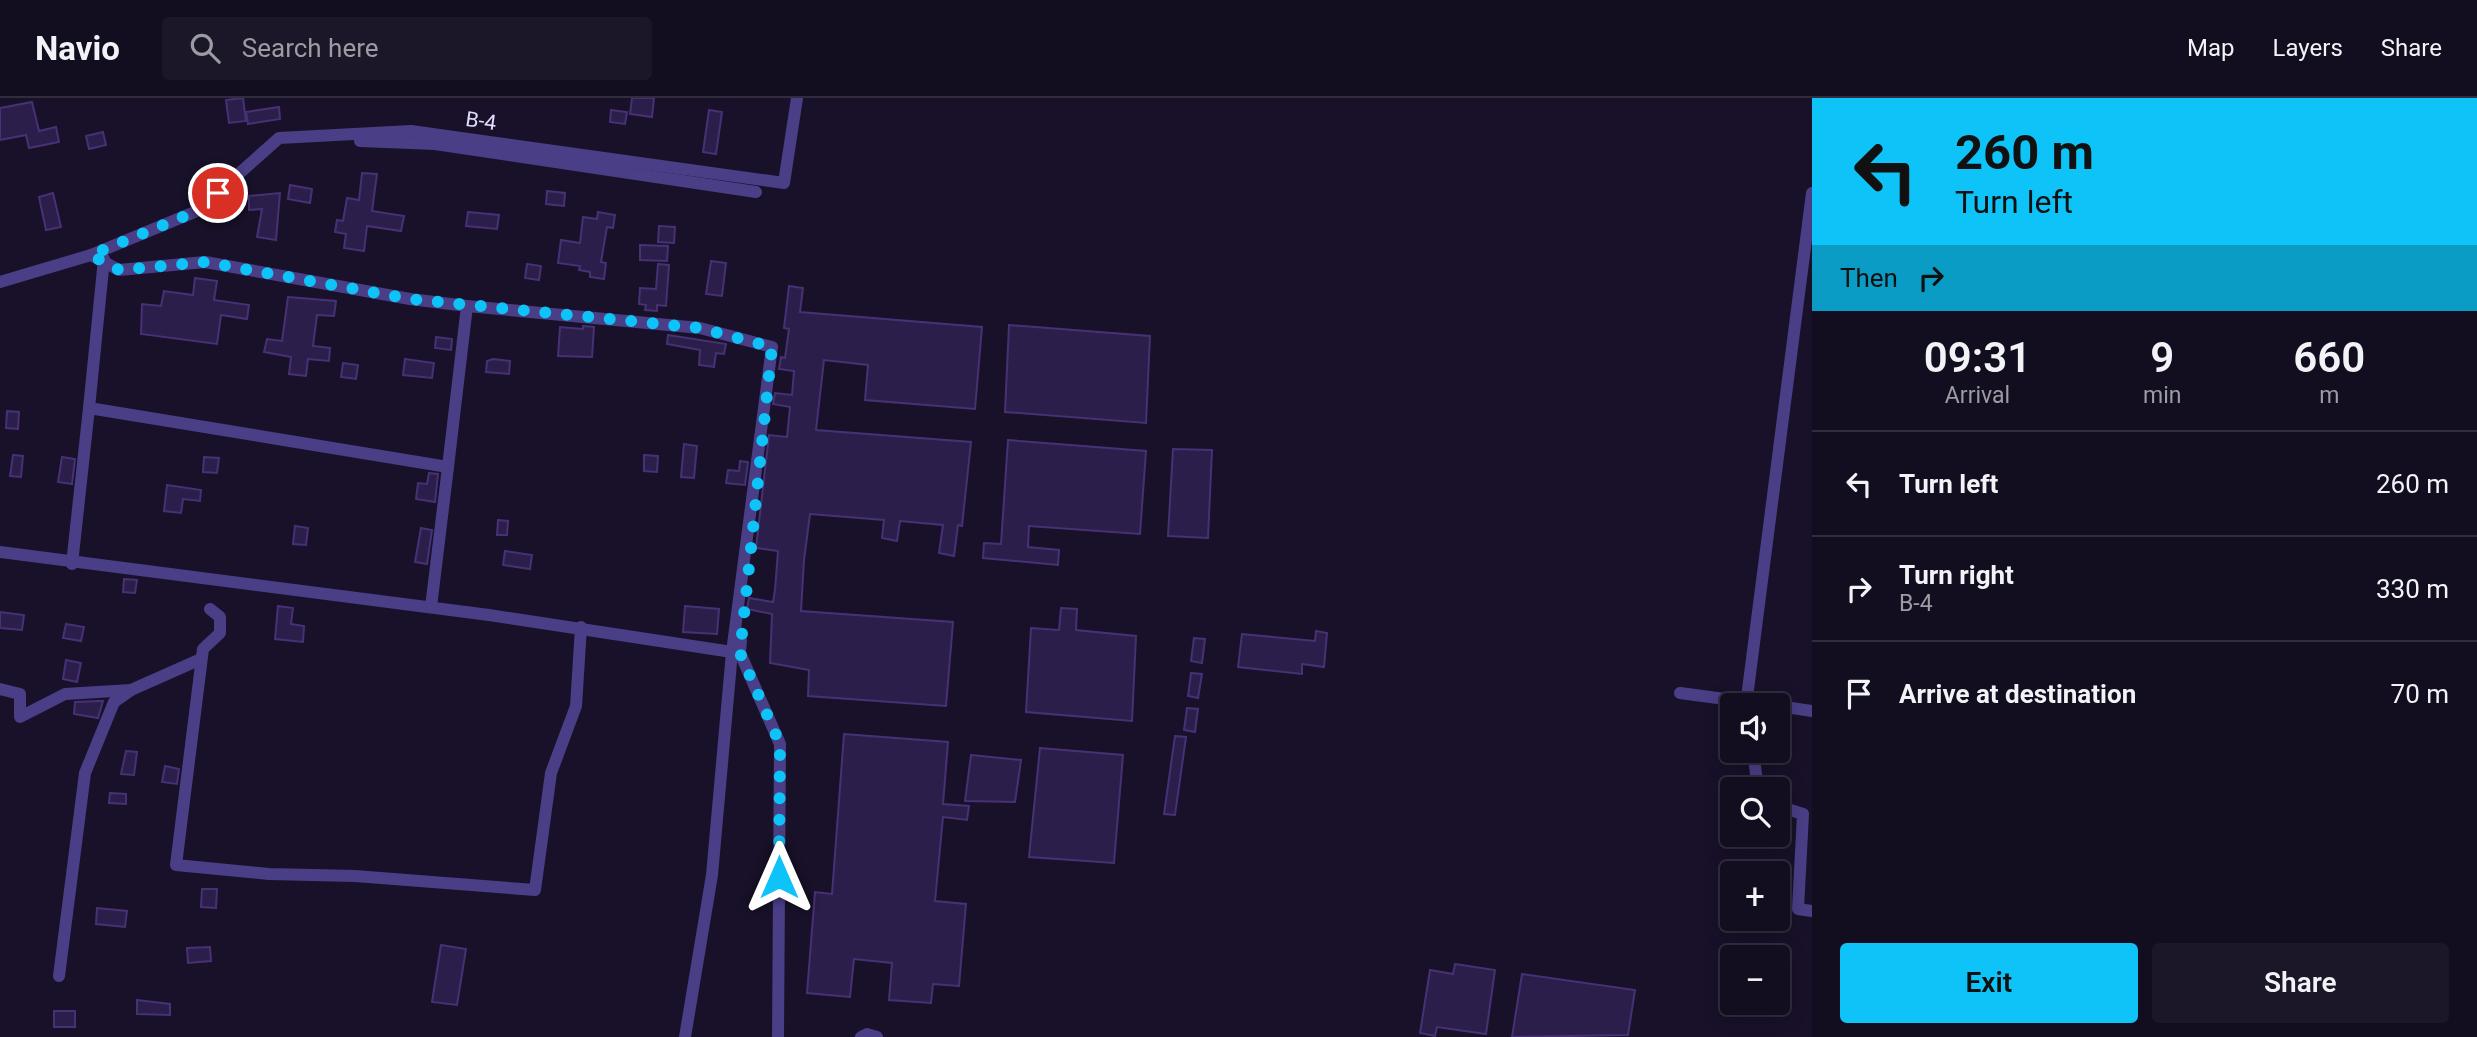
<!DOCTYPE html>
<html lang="en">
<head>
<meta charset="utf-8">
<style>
  body { margin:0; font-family:Roboto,sans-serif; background:#1b1628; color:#f1f3f6; height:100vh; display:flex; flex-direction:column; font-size:26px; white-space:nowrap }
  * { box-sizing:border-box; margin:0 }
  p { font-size:23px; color:#9c9ca4 }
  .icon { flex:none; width:38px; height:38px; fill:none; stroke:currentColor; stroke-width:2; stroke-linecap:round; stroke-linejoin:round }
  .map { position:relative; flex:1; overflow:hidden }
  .sheet { display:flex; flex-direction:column; background:#120d1f; width:665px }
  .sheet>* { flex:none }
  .guide { background:#0ec3f7; color:#111; overflow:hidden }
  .tools { position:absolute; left:1720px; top:595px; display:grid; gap:14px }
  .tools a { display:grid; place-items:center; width:70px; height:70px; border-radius:7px; background:#120d1f; box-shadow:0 4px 18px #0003,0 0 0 2px #312d3d; font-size:35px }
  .pin { position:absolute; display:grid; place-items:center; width:60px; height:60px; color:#fff; margin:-30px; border:4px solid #fff; border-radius:50%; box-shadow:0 2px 7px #0007 }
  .me { position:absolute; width:77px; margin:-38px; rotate:0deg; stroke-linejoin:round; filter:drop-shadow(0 0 5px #0008) }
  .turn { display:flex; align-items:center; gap:24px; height:147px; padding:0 28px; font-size:32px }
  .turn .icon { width:91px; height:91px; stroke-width:2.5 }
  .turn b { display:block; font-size:49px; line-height:60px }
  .then { display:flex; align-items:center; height:66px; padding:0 28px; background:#0003; gap:14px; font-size:26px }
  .eta { display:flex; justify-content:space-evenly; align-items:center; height:119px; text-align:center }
  .eta b { font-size:42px; font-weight:600; line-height:49px }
  .action { display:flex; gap:14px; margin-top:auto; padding:14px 28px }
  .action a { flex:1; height:80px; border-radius:7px; background:#0ec3f7; color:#111; font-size:28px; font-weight:600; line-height:80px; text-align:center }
  .action a+a { background:#1b1628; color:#f1f3f6 }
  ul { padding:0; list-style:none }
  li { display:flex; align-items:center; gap:21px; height:105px; padding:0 28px; border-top:2px solid #312d3d }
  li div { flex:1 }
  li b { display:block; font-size:26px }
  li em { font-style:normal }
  header { display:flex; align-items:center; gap:42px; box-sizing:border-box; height:98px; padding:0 35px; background:#120d1f; border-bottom:2px solid #312d3d }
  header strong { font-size:33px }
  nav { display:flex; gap:38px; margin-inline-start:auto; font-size:24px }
  .search { width:490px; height:63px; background:#1b1628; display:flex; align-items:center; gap:18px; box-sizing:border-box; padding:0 24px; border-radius:7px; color:#9c9ca4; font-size:26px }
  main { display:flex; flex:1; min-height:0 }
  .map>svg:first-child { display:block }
</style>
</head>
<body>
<header>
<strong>Navio</strong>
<div class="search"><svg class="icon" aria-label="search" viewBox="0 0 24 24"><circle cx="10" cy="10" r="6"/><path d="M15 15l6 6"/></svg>Search here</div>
<nav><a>Map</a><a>Layers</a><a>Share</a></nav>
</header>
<main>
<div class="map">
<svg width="1812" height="939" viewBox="0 0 1812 939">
  <rect width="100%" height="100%" fill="#181129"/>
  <g fill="#2c1e4a" stroke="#473175" stroke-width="2">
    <path d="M243 0 246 23 229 25 226 2Z"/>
    <path d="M632 0H654L652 19 630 16Z"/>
    <path d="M32 4 39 33 56 29 59 44 29 50 26 37 0 42V10Z"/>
    <path d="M279 9 280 21 248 26 246 14Z"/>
    <path d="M611 12 627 14 625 26 610 24Z"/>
    <path d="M709 12 722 14 716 56 703 54Z"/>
    <path d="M103 34 106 47 89 51 86 38Z"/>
    <path d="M362 75 377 76 372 113 404 118 401 133 367 128 364 153 344 150 346 136 335 134 337 122 343 123 347 100 359 102Z"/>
    <path d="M290 87 312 91 310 105 288 101Z"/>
    <path d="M547 93 565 95 564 108 546 106Z"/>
    <path d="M53 95 61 129 46 132 39 99Z"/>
    <path d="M280 95 276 142 257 139 262 111 249 112V98Z"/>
    <path d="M468 114 499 117 497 131 466 128Z"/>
    <path d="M598 114 615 117 613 130 607 129 601 164 606 165 604 181 590 179V174L579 172 580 168 558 165 561 142 580 145 583 119 597 121Z"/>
    <path d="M659 128 675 129 674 145 658 144Z"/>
    <path d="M640 147 668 148 667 163 640 162Z"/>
    <path d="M711 163 726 165 722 198 706 196Z"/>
    <path d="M527 166 541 168 539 182 525 180Z"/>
    <path d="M658 166 669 167 666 208 657 207V213L645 212 646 207 639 206 640 190 656 191Z"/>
    <path d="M195 180 217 183 214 202 249 207 247 221 221 217 217 246 141 236 142 206 161 208 164 193 193 197Z"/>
    <path d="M789 188 803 190 800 214 982 229 975 311 865 302 868 267 824 262 816 332 971 344 962 428 958 427 954 458 939 455 943 427 900 423 897 443 882 440 884 422 810 416 804 462 801 513 953 524 946 608 808 598 809 572 770 565 772 516 747 511 749 500 773 504 775 492 778 453 756 450 769 337 787 339 790 309 773 306 775 295 792 297 794 273 779 271 781 259 785 260 789 231 784 230Z"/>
    <path d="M288 199 336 203 334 218 317 217 313 248 330 250 329 263 308 261 306 278 289 276 291 259 264 254 267 241 282 243Z"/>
    <path d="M1009 227 1150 238 1146 325 1005 314Z"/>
    <path d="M583 228 594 229 592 259 558 258 560 229 583 231Z"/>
    <path d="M668 237 726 246 724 256 716 255 714 269 699 267 700 252 667 246Z"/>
    <path d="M436 239 452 241 451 252 435 250Z"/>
    <path d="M405 261 434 265 432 280 403 277Z"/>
    <path d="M493 261 510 263 509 276 486 274 487 263Z"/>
    <path d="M343 265 358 267 356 281 341 279Z"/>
    <path d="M7 313 19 314 18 331 6 330Z"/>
    <path d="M1008 342 1146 353 1140 436 1029 428 1028 449 1059 452 1058 467 983 460 984 445 1001 446Z"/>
    <path d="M684 346 697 348 694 380 681 379Z"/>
    <path d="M1173 351 1212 352 1208 440 1168 438Z"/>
    <path d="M13 357 23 358 21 379 10 378Z"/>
    <path d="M644 357 658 358 657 374 644 373Z"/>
    <path d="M62 359 75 361 72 386 58 384Z"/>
    <path d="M204 359 219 360 217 375 203 374Z"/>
    <path d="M740 363 748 364 745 387 726 385 728 372 739 373Z"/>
    <path d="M429 375 438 376 435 404 416 401 418 385 427 386Z"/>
    <path d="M167 387 201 392 200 403 183 401 181 415 164 413Z"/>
    <path d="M498 422 508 423 507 437H497Z"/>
    <path d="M295 428 308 430 306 447 293 446Z"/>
    <path d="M421 430 432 432 427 466 415 464Z"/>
    <path d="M505 453 532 457 530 471 503 467Z"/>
    <path d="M124 481 137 482 135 495 123 494Z"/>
    <path d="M278 508 293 510 291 526 304 528 303 544 275 541Z"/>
    <path d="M685 508 719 511 717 536 683 534Z"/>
    <path d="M1061 510 1077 511 1076 532 1136 538 1132 623 1026 614 1031 530 1059 532Z"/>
    <path d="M0 514 24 517 22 532 0 530Z"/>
    <path d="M66 526 84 529 81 543 63 540Z"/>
    <path d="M1316 533 1327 535 1324 569 1302 566V576L1238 569 1242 536 1315 543Z"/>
    <path d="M1194 540 1205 541 1202 565 1191 563Z"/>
    <path d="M66 562 81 565 77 584 63 581Z"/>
    <path d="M1191 575 1202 576 1198 600 1188 598Z"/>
    <path d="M99 603H103L98 620 74 616 75 604Z"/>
    <path d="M1187 610 1198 611 1195 634 1184 632Z"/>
    <path d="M844 636 948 644 943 706 969 708 967 722 943 719 935 803 966 806 959 888 933 886 931 905 889 902 892 865 854 861 850 899 807 895 815 794 832 796Z"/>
    <path d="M1175 638 1186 639 1175 717 1164 716Z"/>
    <path d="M1040 650 1123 657 1114 765 1029 759Z"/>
    <path d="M126 653 137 654 134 677 121 676Z"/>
    <path d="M971 657 1021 662 1015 704 965 703Z"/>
    <path d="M165 668 179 671 177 686 162 684Z"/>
    <path d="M110 695 126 696V706L109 705Z"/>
    <path d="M202 791H217L216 810 201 809Z"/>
    <path d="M97 810 127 813 125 829 96 826Z"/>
    <path d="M441 847 466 851 457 907 432 904Z"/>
    <path d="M210 849 211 863 188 865 187 850Z"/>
    <path d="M1455 866 1495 872 1486 936 1437 929 1435 938 1420 935 1430 872 1453 876Z"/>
    <path d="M1522 876 1635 892 1628 937 1512 939Z"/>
    <path d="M137 902 170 906V917L137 916Z"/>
    <rect x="54" y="913" width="21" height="16"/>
  </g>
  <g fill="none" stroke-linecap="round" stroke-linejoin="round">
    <g stroke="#4a3e86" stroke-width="12">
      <path d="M360 43 435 46 756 94"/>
      <path d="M0 184 91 157 197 113 279 40 411 33 784 85 797 0"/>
      <path d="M467 208 700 230 772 249 732 554 712 777 685 939"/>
      <path d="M89 310 104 161"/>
      <path d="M0 454 489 517 732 554"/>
      <path d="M72 466 89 310 448 369 467 208 410 201 205 164 119 172 91 157"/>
      <path d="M431 509 448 369"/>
      <path d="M210 511 220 519V535L203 551 176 767 269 776 355 778 535 792 551 675 576 608 581 529"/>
      <path d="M741 542 740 555 780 646 778 939"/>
      <path d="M0 591 20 596V619L65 596 131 592 201 561"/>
      <path d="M1680 595 1770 607"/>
      <path d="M1746 607 1812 95"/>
      <path d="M1778 608 1812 613"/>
      <path d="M1753 653 1758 691"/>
      <path d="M1778 708 1803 716 1798 811 1812 813"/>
      <path d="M59 878 85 675 114 604 131 592"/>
      <path d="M861 939 867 936 877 939"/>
    </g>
  </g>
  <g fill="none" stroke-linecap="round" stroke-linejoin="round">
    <path stroke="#0ec3f7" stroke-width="12" stroke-dasharray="0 21.6" d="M218 95 197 113 91 157 119 172 205 164 410 201 700 230 772 249 740 555 780 646 779 779"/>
  </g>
  <g text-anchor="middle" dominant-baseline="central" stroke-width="6" stroke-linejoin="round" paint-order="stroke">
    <g font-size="21" fill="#e3dbfe" stroke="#181129">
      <text transform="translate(481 23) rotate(8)">B-4</text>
    </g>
  </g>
</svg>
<div class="tools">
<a><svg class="icon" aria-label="sound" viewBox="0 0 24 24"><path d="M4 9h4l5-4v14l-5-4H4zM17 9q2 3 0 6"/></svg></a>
<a><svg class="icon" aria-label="search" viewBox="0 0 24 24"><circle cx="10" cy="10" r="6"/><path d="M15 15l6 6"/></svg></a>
<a>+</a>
<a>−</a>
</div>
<div class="pin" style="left:218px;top:95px;background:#d93025"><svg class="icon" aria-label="arrive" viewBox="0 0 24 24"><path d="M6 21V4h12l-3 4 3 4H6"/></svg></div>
<svg class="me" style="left:779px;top:779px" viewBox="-20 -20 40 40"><path d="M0-17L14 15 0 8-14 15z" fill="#0ec3f7" stroke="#fff" stroke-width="4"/></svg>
</div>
<section class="sheet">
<div class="guide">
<div class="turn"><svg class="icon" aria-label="left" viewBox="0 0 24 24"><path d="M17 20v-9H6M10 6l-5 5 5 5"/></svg><div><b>260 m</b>Turn left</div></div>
<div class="then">Then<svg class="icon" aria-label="right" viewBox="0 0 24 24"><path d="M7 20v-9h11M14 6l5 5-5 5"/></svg></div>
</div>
<div class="eta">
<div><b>09:31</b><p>Arrival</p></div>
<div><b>9</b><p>min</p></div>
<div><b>660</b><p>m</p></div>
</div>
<ul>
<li><svg class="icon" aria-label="left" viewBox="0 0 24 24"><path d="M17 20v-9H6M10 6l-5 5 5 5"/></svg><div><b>Turn left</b></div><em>260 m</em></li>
<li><svg class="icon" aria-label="right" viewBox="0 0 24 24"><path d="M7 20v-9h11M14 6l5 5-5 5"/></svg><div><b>Turn right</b><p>B-4</p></div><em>330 m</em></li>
<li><svg class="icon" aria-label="arrive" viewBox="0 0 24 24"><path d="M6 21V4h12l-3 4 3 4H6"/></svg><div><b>Arrive at destination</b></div><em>70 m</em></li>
</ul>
<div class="action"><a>Exit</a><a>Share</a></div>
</section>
</main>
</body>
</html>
